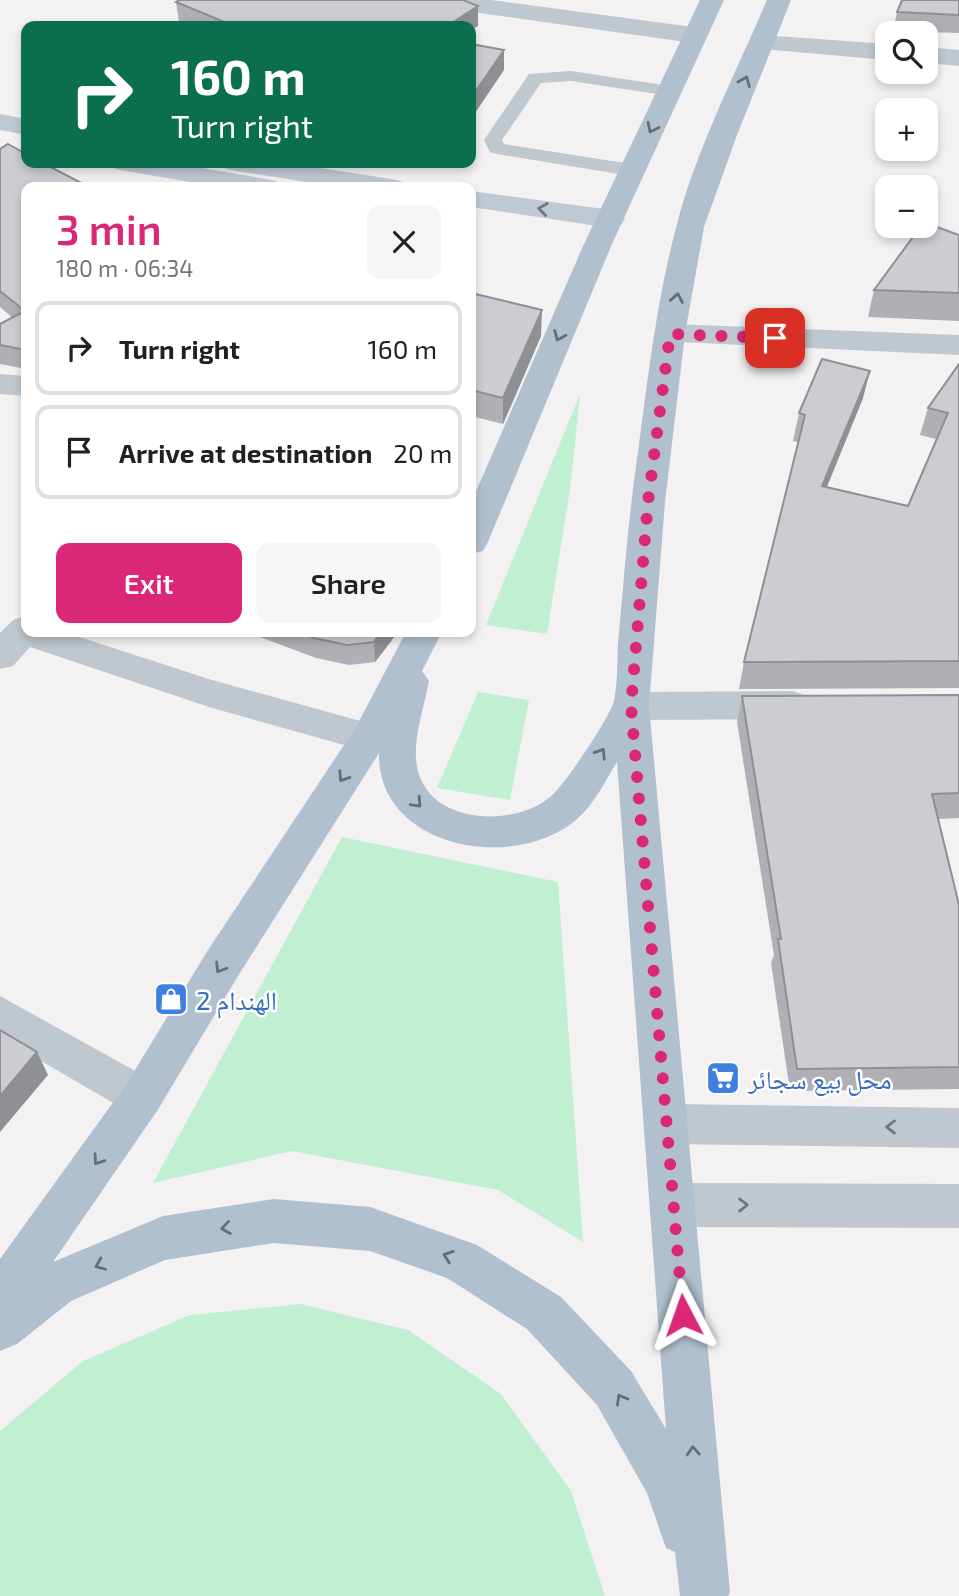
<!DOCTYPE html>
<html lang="en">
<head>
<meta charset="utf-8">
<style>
  body { margin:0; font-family:"Exo 2","Noto Naskh Arabic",sans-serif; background:#f6f6f6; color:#202124; height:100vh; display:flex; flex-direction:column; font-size:26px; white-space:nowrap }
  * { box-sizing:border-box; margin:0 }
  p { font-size:23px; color:#757577 }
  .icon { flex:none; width:38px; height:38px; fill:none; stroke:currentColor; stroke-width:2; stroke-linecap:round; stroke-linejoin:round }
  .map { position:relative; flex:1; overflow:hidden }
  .details { position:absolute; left:21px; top:182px; width:455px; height:455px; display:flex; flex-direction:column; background:#fff; border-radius:14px; box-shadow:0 4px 10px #0003 }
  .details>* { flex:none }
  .top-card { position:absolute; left:21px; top:21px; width:455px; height:147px; border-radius:14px; box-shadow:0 4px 10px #0003; background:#0b6e4f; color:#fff; overflow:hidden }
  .tools { position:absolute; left:875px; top:21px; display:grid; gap:14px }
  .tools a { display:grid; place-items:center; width:63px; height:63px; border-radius:14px; background:#fff; box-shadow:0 4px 10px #0003; font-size:35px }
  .pin { position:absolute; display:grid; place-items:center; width:60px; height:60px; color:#fff; margin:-30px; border-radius:14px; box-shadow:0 4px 10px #0006 }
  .me { position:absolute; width:77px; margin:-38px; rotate:356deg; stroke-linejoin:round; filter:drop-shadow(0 0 5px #0008) }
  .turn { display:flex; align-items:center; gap:24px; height:147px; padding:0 35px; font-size:32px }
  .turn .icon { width:91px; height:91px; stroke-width:2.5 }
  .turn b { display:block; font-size:49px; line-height:60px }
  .round { display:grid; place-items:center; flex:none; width:74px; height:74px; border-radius:14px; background:#f6f6f6 }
  .head { display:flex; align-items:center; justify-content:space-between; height:119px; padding:0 35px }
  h1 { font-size:42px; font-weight:600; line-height:52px; color:#db2777 }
  .cta { display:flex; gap:14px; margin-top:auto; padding:14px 35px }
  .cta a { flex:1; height:80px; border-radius:14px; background:#db2777; color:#fff; font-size:28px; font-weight:600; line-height:80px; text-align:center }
  .cta a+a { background:#f6f6f6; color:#202124 }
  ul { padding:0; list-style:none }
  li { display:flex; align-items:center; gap:21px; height:94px; margin:0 14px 10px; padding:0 21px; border:4px solid #e0e0e0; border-radius:14px }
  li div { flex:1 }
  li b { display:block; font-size:26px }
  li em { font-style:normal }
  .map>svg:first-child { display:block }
</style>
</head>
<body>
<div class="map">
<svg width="959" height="1596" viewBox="0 0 959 1596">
  <rect width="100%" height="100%" fill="#f3f1f1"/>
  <g fill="#c1efd2">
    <path d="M580 394 571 482 547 634 486 625Z"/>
    <path d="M478 692 529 700 510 800 437 788Z"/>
    <path d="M342 837 558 882 583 1242 498 1190 292 1151 153 1183Z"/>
    <path d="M301 1304 408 1330 501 1394 571 1491 605 1596H0V1431L83 1361 190 1315Z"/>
  </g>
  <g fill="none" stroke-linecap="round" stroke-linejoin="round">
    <path fill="#bfc8cf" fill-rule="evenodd" d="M571 71 670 86 679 91 670 96 571 81 541 83 502 140 504 144 631 164 640 170 638 174 631 176 497 154 490 152 484 140 529 74Z"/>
    <g fill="#bfc8cf" fill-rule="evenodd">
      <path d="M425 0H491L693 27 702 30 706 35 702 40 693 43 437 7 428 5Z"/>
      <path d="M761 35 887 44V60L752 48 748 43 752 38Z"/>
      <path d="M926 47 959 50V66L926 63Z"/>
      <path d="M670 324 959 335V355L659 341 655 334 659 327Z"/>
      <path d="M0 374 26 376V396L0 394Z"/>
      <path d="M26 616V632H64L212 680 382 727 388 737 382 747 369 752 209 707 30 647 13 666 0 669V633L13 620Z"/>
      <path d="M792 691 805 695 810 705 805 715 792 719 631 720 618 716 613 706 618 696 631 692Z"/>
      <path d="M0 996 157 1083 164 1097 157 1111 142 1117 127 1111 0 1037Z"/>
      <path d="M668 1104 959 1108V1148L668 1144 652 1138 646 1124 652 1110Z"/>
      <path d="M674 1183 959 1184V1228L674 1227 658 1220 651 1205 658 1190Z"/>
    </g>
    <g fill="#bfc9d4" fill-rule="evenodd">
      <path d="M0 114 26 119V135L0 130Z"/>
      <path d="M112 163H173L266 179 276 181 280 187H219L126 171 116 169Z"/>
      <path d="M222 163H288L391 179 401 181 405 187H339L236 171 226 169Z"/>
      <path d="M471 191 611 210 621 213 625 219 621 225 611 228 471 207Z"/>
    </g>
    <g fill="#b1c0ce" fill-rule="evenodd">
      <path d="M700 0H724L612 244 488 542 483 551 471 554V503L584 244Z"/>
      <path d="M767 0H791L737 135 704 227 685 334 665 502 649 706 730 1592 728 1596H680L675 1552 666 1548 647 1493 597 1405 527 1329 447 1278 370 1251 274 1243 165 1260 71 1301 17 1344 0 1351V1259L127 1083 208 950 356 727 406 632H442L422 671 429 681C424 708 412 740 417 767 428 824 511 828 549 798 563 788 607 721 613 704 618 686 617 662 618 644 623 590 627 535 634 481 646 397 654 310 676 228 695 152 736 72 767 0ZM379 753C377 849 516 873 577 819 594 805 605 781 617 762L666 1429 631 1371 561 1297 477 1245 370 1207 274 1199 163 1216 53 1262 157 1111 238 976Z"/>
    </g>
  </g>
  <g fill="#afb0b5">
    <path d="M959 0V33L893 31 897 12Z"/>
    <path d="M176 2 478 26H190L179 22Z"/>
    <path d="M0 149 26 187V369L0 364V324L13 318 0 307Z"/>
    <path d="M959 235V321L868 317 874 290Z"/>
    <path d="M471 293 541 336 503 424 471 416Z"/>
    <path d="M959 364V688L739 689 744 662 798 442 793 441 799 413 863 398 827 487 908 506 936 439 920 435 928 408Z"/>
    <path d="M249 632H398L375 662 349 665 316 658 249 633Z"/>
    <path d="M959 695V818L938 819 959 905V1089L790 1091 771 963 774 955 737 722 742 696Z"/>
  </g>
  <g fill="#8e9094">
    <path d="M478 6V26L471 30V26H447Z"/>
    <path d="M504 50V70L471 119V98Z"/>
    <path d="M542 310 541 336 503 424V398Z"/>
    <path d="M870 371 863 398 816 513 822 486Z"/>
    <path d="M381 632H398L375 662 374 642Z"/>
    <path d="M37 1052 48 1075 0 1132V1096Z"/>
  </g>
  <g fill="#cbcdd3" stroke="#8e9094" stroke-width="2">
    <path d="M179 0H463L478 6 447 26H234L176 2Z"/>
    <path d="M902 0H959V15L897 12Z"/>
    <path d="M471 44 504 50 471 98Z"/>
    <path d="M8 144 26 154V163H43L89 187H26V350L0 345V324L25 311 0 291V149Z"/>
    <path d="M926 223 959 235V293L874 290 921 226H926Z"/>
    <path d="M471 293 542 310 503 398 471 390Z"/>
    <path d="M822 359 870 371 822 486 908 506 948 413 928 408 959 364V661L744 662 805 415 799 413Z"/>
    <path d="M297 632H381L374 642 347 645 314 638Z"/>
    <path d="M959 695V793L932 794 959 905V1067L797 1069 778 939H781L742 696Z"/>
    <path d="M0 1030 37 1052 0 1096Z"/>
  </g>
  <defs><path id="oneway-chevron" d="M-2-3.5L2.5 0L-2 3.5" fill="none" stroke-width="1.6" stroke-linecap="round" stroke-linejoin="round" transform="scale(1.75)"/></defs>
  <g stroke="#636f7a">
    <use href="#oneway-chevron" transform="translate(745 81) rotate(-68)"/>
    <use href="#oneway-chevron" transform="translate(652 128) rotate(116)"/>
    <use href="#oneway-chevron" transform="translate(677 298) rotate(-80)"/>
    <use href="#oneway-chevron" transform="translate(559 336) rotate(113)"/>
    <use href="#oneway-chevron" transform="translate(601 753) rotate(-57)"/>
    <use href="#oneway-chevron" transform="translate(343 777) rotate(123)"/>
    <use href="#oneway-chevron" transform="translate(417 803) rotate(47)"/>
    <use href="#oneway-chevron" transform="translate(220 968) rotate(122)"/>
    <use href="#oneway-chevron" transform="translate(98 1160) rotate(125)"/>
    <use href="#oneway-chevron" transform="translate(226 1228) rotate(171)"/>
    <use href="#oneway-chevron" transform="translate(448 1256) rotate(-161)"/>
    <use href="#oneway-chevron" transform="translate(100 1265) rotate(157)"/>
    <use href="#oneway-chevron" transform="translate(621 1399) rotate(-120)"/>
    <use href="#oneway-chevron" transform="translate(693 1451) rotate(-94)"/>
  </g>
  <use stroke="#6c7781" href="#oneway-chevron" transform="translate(543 209) rotate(-172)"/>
  <g stroke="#6c7780">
    <use href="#oneway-chevron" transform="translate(891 1127) rotate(-179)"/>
    <use href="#oneway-chevron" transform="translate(743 1205)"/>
  </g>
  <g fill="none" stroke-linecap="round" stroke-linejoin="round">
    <path stroke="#db2777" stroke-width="12" stroke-dasharray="0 21.6" d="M683 1315 631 706 648 502 670 334 775 338"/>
  </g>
  <defs>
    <g id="shop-square" transform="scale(1.75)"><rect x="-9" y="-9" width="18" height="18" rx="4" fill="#3f7fe0" stroke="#fff"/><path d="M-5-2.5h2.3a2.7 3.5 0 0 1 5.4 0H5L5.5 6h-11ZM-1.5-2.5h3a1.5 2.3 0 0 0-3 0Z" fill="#fff"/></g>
    <g id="supermarket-square" transform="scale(1.75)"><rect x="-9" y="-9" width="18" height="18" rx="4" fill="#3f7fe0" stroke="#fff"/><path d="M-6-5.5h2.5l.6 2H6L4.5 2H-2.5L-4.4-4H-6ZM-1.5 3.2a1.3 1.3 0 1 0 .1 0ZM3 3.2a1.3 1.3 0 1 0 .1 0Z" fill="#fff"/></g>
  </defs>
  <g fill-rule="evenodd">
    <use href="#shop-square" x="171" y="999"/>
    <use href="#supermarket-square" x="723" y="1078"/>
  </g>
  <g text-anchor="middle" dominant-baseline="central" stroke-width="5" stroke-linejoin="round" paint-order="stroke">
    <g font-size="26" fill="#366cbe" stroke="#fff" text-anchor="start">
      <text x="196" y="999">الهندام 2</text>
      <text x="748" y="1078">محل بيع سجائر</text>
    </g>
  </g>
</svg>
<div class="tools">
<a><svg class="icon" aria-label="search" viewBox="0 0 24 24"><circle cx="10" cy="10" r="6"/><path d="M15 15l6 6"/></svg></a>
<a>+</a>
<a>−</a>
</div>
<div class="pin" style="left:775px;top:338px;background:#d93025"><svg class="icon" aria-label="arrive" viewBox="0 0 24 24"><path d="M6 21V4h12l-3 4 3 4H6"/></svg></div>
<svg class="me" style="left:683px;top:1315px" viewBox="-20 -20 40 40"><path d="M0-17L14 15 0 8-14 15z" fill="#db2777" stroke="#fff" stroke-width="4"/></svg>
<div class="top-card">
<div class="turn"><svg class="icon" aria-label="right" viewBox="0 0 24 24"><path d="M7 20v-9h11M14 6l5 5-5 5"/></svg><div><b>160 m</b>Turn right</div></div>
</div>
<section class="details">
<div class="head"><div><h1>3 min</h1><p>180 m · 06:34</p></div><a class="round"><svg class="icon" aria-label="close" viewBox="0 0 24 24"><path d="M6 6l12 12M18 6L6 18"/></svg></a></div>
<ul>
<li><svg class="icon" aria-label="right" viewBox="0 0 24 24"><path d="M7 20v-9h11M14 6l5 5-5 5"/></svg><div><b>Turn right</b></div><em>160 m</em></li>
<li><svg class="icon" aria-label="arrive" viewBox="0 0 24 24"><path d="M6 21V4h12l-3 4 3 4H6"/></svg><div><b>Arrive at destination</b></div><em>20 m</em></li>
</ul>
<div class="cta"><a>Exit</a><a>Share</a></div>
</section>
</div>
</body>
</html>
